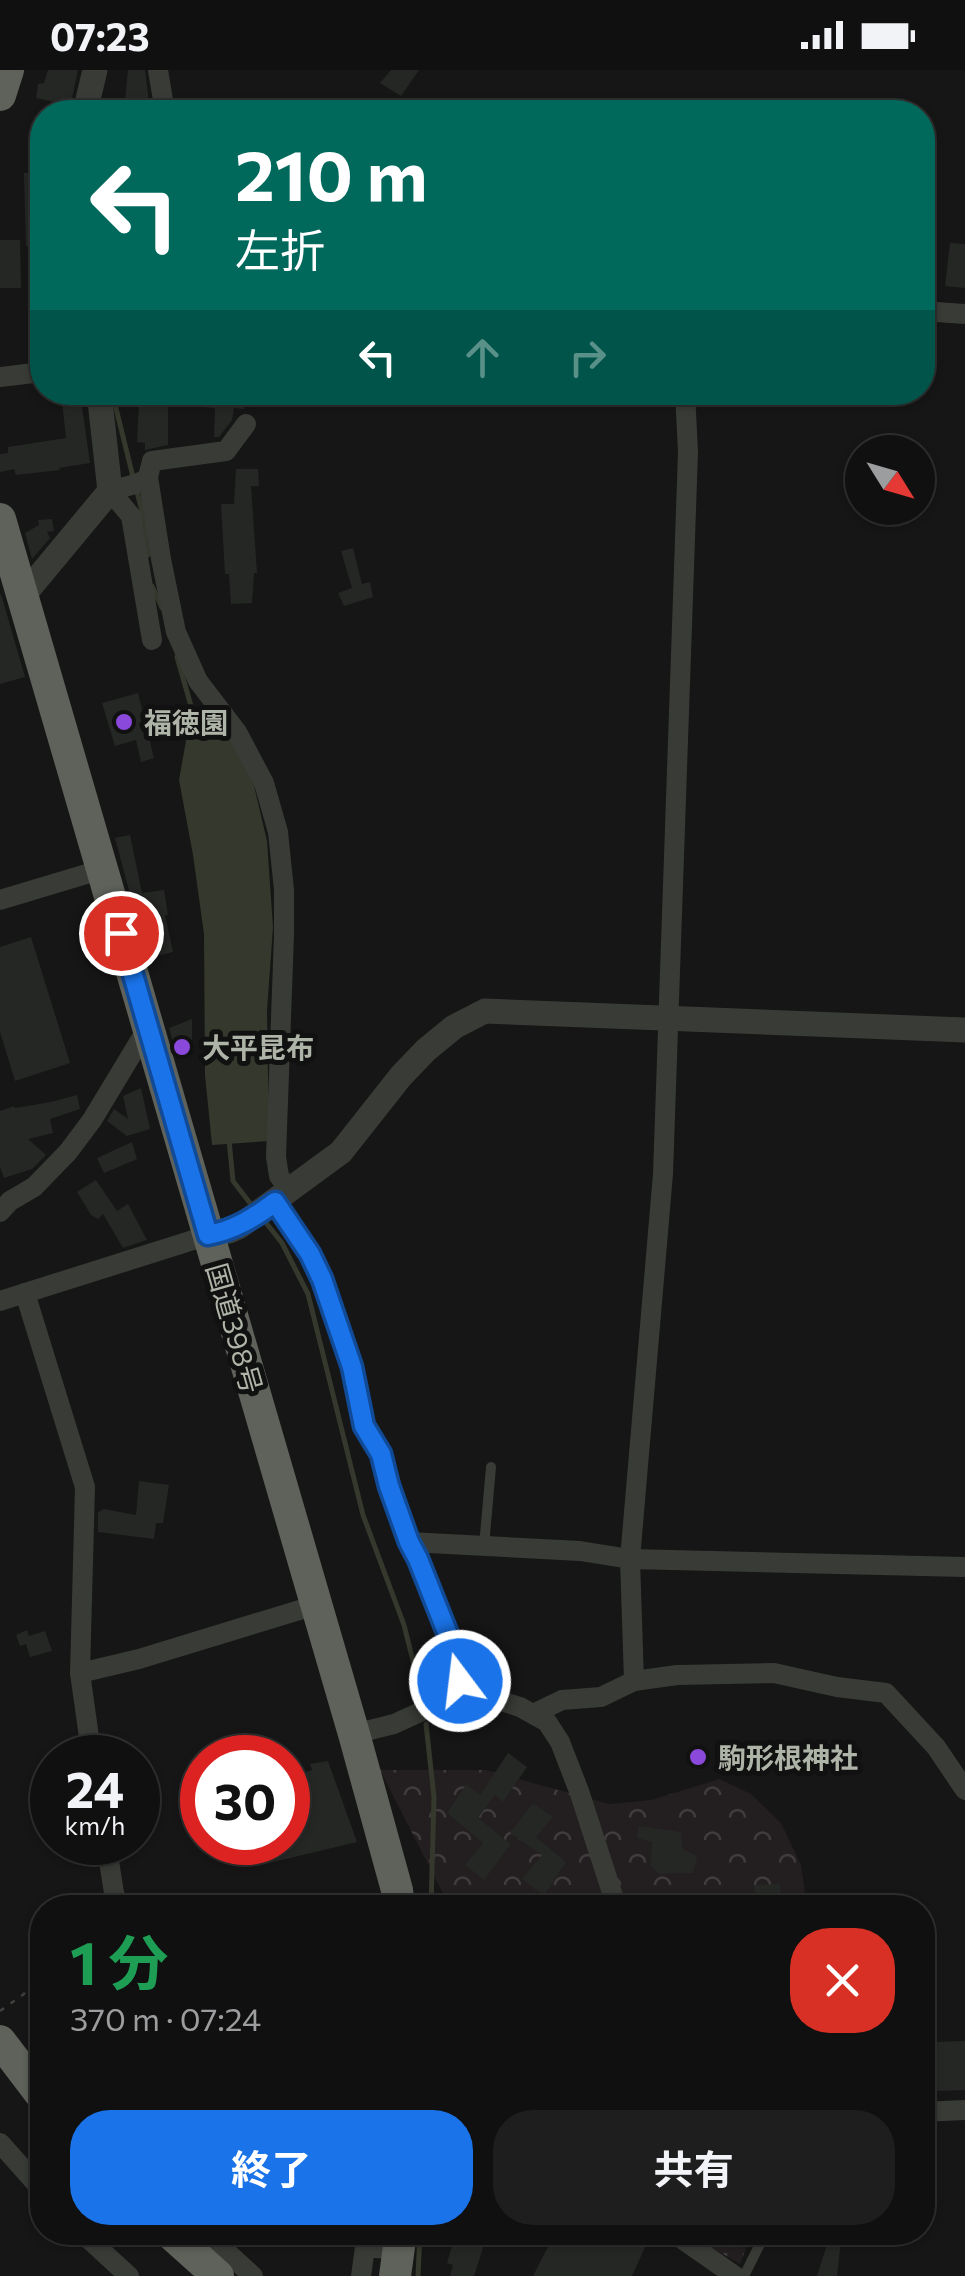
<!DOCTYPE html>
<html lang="ja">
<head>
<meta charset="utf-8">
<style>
  body { margin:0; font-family:Commissioner,"Noto Sans JP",sans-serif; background:#1e1e1e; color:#f1f3f6; height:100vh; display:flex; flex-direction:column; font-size:38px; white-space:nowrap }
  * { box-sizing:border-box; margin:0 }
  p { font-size:32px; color:#9c9d9f }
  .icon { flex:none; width:55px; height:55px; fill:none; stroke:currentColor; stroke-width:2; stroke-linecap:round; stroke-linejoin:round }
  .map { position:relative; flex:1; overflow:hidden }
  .sheet { position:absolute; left:30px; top:1825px; width:905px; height:350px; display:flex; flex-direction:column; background:#101010; border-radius:40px; box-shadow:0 2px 8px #0004,0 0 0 2px #303030 }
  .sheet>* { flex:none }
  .banner { position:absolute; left:30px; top:30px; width:905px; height:305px; border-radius:40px; box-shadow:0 2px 8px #0004,0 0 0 2px #303030; background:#00695c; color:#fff; overflow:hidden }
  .needle { width:65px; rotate:127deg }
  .buttons { position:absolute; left:845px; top:365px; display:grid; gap:20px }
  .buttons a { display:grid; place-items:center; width:90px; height:90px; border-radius:50%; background:#101010; box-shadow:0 2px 8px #0004,0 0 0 2px #303030; font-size:50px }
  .speed { position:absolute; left:30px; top:1665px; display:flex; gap:20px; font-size:50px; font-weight:700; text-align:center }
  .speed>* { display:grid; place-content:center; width:130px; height:130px; border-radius:50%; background:#101010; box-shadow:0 2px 8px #0004,0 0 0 2px #303030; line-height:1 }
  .speed small { font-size:25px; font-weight:400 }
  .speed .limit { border:15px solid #d22; background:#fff; color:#111 }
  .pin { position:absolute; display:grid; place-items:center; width:85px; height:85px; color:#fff; margin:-42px; border:5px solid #fff; border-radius:50%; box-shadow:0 2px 10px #0007 }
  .me { position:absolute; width:110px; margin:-55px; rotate:345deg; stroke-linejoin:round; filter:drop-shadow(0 0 8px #0008) }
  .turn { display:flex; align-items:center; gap:35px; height:210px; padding:0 40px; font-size:45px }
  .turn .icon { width:130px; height:130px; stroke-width:2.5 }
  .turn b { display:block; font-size:70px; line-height:85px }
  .lanes { display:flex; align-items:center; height:95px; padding:0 40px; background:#0003; justify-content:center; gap:50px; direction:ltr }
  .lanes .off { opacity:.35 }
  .round { display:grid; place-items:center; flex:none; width:105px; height:105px; border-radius:40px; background:#1e1e1e }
  .headline { display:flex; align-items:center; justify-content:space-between; height:170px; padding:0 40px }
  h1 { font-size:60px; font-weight:700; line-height:75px; color:#1e9e55 }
  .cta { display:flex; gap:20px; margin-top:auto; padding:20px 40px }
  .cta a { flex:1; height:115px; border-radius:40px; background:#1a73e8; color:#fff; font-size:40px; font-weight:700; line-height:115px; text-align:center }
  .cta a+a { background:#1e1e1e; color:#f1f3f6 }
  .status { display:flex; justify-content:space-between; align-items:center; height:70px; padding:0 50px; background:#101010; direction:ltr }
  .status svg { height:28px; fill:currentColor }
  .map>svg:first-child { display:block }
</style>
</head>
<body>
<div class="status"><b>07:23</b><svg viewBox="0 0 49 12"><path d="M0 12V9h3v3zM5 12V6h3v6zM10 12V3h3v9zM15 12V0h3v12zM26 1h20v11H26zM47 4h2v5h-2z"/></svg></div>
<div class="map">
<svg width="965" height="2206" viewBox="0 0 965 2206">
  <defs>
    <pattern id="grass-dots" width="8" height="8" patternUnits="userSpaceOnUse" patternTransform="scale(2.5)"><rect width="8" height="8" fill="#231e1f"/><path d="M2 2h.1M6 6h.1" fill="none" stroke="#403c3d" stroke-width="1.8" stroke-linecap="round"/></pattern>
    <pattern id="forest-crowns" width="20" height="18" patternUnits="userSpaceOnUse" patternTransform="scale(2.5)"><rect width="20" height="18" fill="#231e1f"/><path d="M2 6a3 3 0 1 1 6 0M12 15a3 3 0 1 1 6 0" fill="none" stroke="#403c3d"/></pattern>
  </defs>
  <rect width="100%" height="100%" fill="#151615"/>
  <path fill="url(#grass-dots)" d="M687 2163H752L740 2194Z"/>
  <path fill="url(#forest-crowns)" d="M380 1700H486L609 1734 652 1730 719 1709 751 1724 781 1753 801 1795 807 1837H450Z"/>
  <path fill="#35382c" d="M192 637 207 647 230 669 252 707 267 771 273 857 267 940 269 1071 212 1075 205 1005 204 864 193 785 179 710Z"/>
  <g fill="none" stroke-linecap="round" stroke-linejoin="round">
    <g stroke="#35382c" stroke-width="5">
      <path d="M112 322 133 407"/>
      <path d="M136 418 142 441 148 485"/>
      <path d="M152 516 162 538"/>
      <path d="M177 587 193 643"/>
      <path d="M229 1070 233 1111 253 1137"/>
      <path d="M263 1149 282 1173 308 1224 363 1445 404 1555 422 1627"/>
      <path d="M426 1654 434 1727 431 1838"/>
      <path d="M418 2206 420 2162"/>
    </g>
  </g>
  <g fill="#252725">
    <path d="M48 0H78L69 42H57L59 33 36 28 38 14 44 13Z"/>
    <path d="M128 0H145L149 32 148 42H124Z"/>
    <path d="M391 0H419L401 26 380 13Z"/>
    <path d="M42 102V177L26 176 24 103Z"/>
    <path d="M0 170H20L21 218H0Z"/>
    <path d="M950 173 965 174V218L945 216Z"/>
    <path d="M175 322H245L244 339 234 338 232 350 219 367H214L215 338 174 335Z"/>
    <path d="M81 330 90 393 59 398 60 400 16 405 14 399 0 402V384L8 383V377L66 368 62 332Z"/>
    <path d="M168 332V375L145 380V373L137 372 139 334Z"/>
    <path d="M236 399H258L259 416H251L257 503H254L252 533 231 534 229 504H225L221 434H234Z"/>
    <path d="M52 449 54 461 47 462 50 468 32 489 25 463 39 455 38 450Z"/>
    <path d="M353 478 362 514 370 512 373 527 344 536 338 523 352 518 341 481Z"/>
    <path d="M1 524 25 607 0 614V525Z"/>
    <path d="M138 623 154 688 141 692 136 670 115 676 102 633Z"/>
    <path d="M130 765 142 823 164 820 168 845H165L173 882 149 888 143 869 148 868 143 833 133 835 115 768Z"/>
    <path d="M31 867 70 993 15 1011 0 962V877Z"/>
    <path d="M192 949V983L177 986 169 958Z"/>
    <path d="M141 1018 150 1059 127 1066 107 1051 114 1039 128 1049 123 1026Z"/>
    <path d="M77 1025 80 1039 50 1049 53 1063 28 1069 46 1085 32 1099 4 1108 0 1097V1041L14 1036 15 1038 51 1032Z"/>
    <path d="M132 1072 137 1089 104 1103 97 1088Z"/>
    <path d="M96 1110 117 1141 128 1134 147 1170 123 1178 103 1144 98 1149 91 1145 77 1122Z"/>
    <path d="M139 1411 169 1415 163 1453H156L154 1469 98 1462V1442L104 1439 136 1445Z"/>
    <path d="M27 1560 29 1566 45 1561 52 1581 30 1587 26 1574 20 1576 16 1565Z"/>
    <path d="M508 1683 527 1697 503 1732 495 1725 478 1748 511 1774 484 1810 465 1795 483 1773 447 1743 466 1714 480 1725Z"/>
    <path d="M328 1691 357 1772 265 1794 257 1772H288V1761L308 1754 303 1703 312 1700 310 1694Z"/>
    <path d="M533 1733 553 1747 536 1767 566 1792 544 1826 522 1809 542 1785 510 1763Z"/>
    <path d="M638 1756 681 1762 683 1779 697 1786 693 1803 659 1804 650 1795 652 1772 637 1768Z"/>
    <path d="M780 1814 783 1838H756L754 1815Z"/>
    <path d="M965 1971V2020L936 2021 933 1972Z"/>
    <path d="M456 2162 487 2165 474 2206H450L453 2195 447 2193Z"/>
    <path d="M558 2162H652L632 2206H533L551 2171 555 2173Z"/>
    <path d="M831 2162H842L837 2206H817Z"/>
  </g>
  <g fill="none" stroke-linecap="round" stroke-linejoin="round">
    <g stroke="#3f413c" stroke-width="2.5" stroke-dasharray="5 8" stroke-linecap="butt">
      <path d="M85 1838 96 1824"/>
      <path d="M0 1941 24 1924 42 1891"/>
    </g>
    <g stroke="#383b36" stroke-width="10">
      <path d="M484 1476 491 1397"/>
      <path d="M744 2206 766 2162"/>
    </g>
    <g stroke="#383b36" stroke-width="20">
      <path d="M158 0 165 42"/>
      <path d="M922 241 965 244"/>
      <path d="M0 307 42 302"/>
      <path d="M246 354 226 381 152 391 148 407 161 489 176 562 198 611 237 662 264 713 278 762 284 820V865L276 1087 279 1106 289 1120"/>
      <path d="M148 407C139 416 123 416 110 421L131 446 152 570"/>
      <path d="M0 830 103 799"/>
      <path d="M275 1132 310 1184 322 1209 352 1297 364 1356 381 1384 409 1472 418 1489 455 1588 461 1631"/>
      <path d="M0 1142 10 1131 34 1117 68 1082 92 1050 147 959"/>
      <path d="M25 1223 85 1417 80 1603 92 1688"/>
      <path d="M0 1231 209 1165"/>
      <path d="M409 1472 580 1481 630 1489 965 1497"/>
      <path d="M80 1603 139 1589 316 1535"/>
      <path d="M634 1611 630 1489 663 1104 688 382 685 322"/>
      <path d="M533 1644 562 1630 601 1627 634 1611 677 1605 774 1603 837 1617 886 1623 936 1677 965 1720"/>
      <path d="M354 1664 394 1654 429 1638 461 1631 495 1629 520 1637 547 1652 560 1672 579 1721 617 1838"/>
      <path d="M106 1772 114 1823 120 1838"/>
      <path d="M922 2042 965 2040"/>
      <path d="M0 2073 42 2120"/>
      <path d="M81 2162 129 2206"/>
      <path d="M205 2162 253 2206"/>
      <path d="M672 2162 735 2206"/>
      <path d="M361 2206 365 2177 400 2180"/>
    </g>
    <g stroke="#383b36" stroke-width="25">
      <path d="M85 42 95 0"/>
      <path d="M22 527 110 421 99 322"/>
      <path d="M209 1165 229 1161 240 1156 341 1082 401 1006 426 980 454 957 485 941 965 960"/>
    </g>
    <g stroke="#5e625a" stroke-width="32">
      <path d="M0 25 8 0"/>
      <path d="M0 449 354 1664 397 1820 399 1838"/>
      <path d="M0 1971 42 2026"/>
      <path d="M169 2162 218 2206"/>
      <path d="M395 2206 401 2162"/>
    </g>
  </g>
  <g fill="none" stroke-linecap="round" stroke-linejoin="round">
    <g stroke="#114b97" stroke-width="25">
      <path id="route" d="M121 863 208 1165C234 1160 254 1148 275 1132L310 1184 322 1209 352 1297 364 1356 381 1384 389 1416 409 1472 418 1489 447 1562 455 1588 460 1611"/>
    </g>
    <use href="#route" stroke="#1a73e8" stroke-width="18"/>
  </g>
  <g fill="#8a49da" stroke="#101110" stroke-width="4">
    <circle cx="124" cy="652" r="10"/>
    <circle cx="182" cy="977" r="10"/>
    <circle cx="698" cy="1687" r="10"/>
  </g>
  <g text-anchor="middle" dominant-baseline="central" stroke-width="10" stroke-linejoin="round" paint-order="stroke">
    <g font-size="28" font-weight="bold" fill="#afb4a8" stroke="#101110" text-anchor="start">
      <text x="144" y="652">福徳園</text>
      <text x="202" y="977">大平昆布</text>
      <text x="718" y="1687">駒形根神社</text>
    </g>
    <g font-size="28" fill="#afb4a8" stroke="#101110">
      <text transform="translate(235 1258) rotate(74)">国道398号</text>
    </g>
  </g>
</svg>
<div class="buttons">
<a><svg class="needle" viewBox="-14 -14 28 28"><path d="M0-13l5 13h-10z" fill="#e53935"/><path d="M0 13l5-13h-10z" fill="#9c9d9f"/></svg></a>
</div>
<div class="speed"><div>24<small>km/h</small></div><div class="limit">30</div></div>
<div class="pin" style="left:121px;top:863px;background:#d93025"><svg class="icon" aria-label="arrive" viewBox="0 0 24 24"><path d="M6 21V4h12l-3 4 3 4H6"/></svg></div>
<svg class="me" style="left:460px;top:1611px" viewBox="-20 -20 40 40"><circle r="17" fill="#1a73e8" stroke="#fff" stroke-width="3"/><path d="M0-11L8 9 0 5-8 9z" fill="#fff"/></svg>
<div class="banner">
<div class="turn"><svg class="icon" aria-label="left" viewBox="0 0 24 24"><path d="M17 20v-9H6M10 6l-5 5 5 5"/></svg><div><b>210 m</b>左折</div></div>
<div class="lanes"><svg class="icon" aria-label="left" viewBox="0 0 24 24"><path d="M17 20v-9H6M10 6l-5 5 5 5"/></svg><svg class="icon off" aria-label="ahead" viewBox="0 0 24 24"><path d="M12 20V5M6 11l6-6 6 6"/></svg><svg class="icon off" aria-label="right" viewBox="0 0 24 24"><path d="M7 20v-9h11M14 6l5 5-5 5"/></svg></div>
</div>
<section class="sheet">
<div class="headline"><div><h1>1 分</h1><p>370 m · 07:24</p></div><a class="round" style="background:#d93025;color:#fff"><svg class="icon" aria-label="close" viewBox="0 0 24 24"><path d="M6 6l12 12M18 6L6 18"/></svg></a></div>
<div class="cta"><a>終了</a><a>共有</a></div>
</section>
</div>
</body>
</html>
